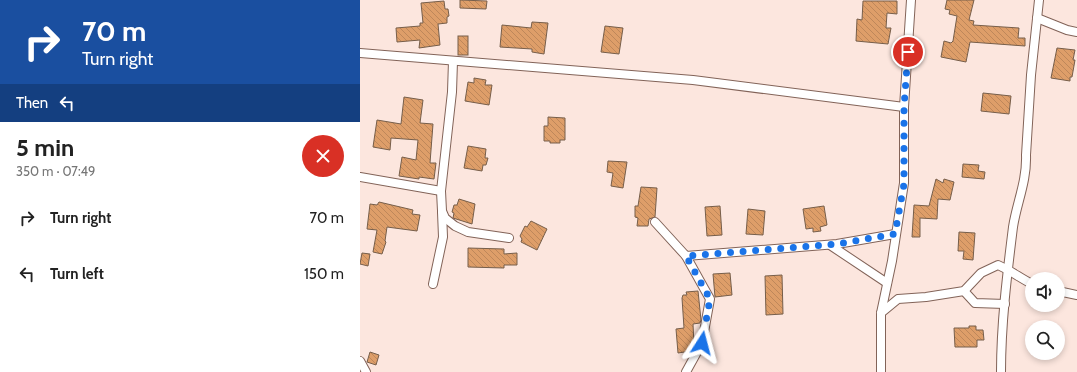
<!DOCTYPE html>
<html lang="en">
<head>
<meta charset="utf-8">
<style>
  body { margin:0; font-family:Cabin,sans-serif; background:#f6f6f6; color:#222; height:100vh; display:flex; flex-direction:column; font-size:15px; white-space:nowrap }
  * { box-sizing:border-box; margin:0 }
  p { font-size:13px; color:#767676 }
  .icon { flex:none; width:22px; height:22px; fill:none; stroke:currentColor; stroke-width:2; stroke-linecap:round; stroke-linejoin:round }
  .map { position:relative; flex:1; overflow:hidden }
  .details { display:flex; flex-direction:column; background:#fff; width:360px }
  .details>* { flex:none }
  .guide { background:#1a4fa0; color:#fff; overflow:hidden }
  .controls { position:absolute; left:665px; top:272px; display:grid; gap:8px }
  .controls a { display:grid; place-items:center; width:40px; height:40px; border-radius:50%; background:#fff; box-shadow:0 2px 6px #0003; font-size:20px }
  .pin { position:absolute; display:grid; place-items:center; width:34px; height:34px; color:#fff; margin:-17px; border:2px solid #fff; border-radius:50%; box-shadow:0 1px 4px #0007 }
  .me { position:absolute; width:44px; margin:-22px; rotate:9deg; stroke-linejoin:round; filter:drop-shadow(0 0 3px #0008) }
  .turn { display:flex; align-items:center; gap:14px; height:84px; padding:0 16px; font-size:18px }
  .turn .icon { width:52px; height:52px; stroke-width:2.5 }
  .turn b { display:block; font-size:28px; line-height:34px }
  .then { display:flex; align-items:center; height:38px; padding:0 16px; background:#0003; gap:8px; font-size:15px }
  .round { display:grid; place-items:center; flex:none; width:42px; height:42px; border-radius:21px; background:#f6f6f6 }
  .summary { display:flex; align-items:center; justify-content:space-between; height:68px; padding:0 16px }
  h1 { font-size:24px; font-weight:700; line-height:30px }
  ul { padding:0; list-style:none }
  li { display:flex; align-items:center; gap:12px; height:56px; padding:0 16px }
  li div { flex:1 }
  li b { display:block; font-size:15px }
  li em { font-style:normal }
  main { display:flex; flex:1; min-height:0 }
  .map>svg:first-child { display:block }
</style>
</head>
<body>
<main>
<section class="details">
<div class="guide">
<div class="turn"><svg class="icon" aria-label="right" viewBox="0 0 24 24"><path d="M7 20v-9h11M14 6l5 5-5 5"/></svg><div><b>70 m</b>Turn right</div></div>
<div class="then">Then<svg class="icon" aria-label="left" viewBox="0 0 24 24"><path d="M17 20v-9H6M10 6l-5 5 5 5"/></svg></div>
</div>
<div class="summary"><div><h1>5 min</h1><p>350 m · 07:49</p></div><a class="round" style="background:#d93025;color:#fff"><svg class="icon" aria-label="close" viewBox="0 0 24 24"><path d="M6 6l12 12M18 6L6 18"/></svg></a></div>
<ul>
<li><svg class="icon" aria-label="right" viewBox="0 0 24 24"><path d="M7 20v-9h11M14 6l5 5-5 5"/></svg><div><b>Turn right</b></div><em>70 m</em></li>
<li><svg class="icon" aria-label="left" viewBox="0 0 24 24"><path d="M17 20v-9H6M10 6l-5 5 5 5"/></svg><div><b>Turn left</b></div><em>150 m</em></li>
</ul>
</section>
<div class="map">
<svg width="717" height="372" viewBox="0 0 717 372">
  <defs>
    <pattern id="building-back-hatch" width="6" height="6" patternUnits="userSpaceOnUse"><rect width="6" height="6" fill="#de9e69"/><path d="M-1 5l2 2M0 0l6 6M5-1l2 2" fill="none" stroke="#be875a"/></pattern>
  </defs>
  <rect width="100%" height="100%" fill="#fce6de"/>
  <g fill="url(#building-back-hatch)" stroke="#765e4a">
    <path d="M100 0 127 1 126 9 100 8Z"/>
    <path d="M587 0H614L609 20 614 21 613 25 659 28 658 38H665V46L610 42 606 62 581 57 584 41 591 43 593 41 597 16 589 14 590 10 585 9Z"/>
    <path d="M84 1 85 9H88L89 16 87 17V23L78 24 80 45 59 48 60 40 37 42 36 28 60 26V23H63L61 3Z"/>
    <path d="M503 1H537V14L527 13 526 28H531L528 44 496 41 497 19 502 20Z"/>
    <path d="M172 22 188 23 184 54 172 52V49L140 47 142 25 171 28Z"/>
    <path d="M245 26 263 28 259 54 241 52Z"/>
    <rect x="98" y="36" width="10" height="19"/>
    <path d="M697 48 715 50 713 60H715L712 77H710V81L691 78Z"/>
    <path d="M114 78 126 80 125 85H132L129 105 105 101 108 82 114 83Z"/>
    <path d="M623 93 651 96 649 114 621 111Z"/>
    <path d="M44 97 63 100 60 123 73 124 70 163H76L74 179 59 177V179L39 176 42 157 56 160 58 140 31 138 30 150 13 147 17 120 41 124Z"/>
    <path d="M188 117 205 118V140H200V143H190V141H184V126H188Z"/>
    <path d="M108 146 126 149 125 158H128L126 165H123L122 171 104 168Z"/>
    <path d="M248 161 267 162 263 188 251 186 253 173 247 172Z"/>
    <path d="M603 164 619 165 618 171 625 172 624 179 602 177Z"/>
    <path d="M576 179 583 183 584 179 594 182 590 200 578 199 577 219 560 218V237H552L554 205 569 206Z"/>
    <path d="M281 187 297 188 295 217 289 219 288 226H277L278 218 275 217V206H278Z"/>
    <path d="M99 199 115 204 112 224 93 218 94 213 92 212 94 205H97Z"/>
    <path d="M19 202 53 210 52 214 60 215 57 231 27 227 25 241 26 242 22 254 13 252 17 230 7 229 10 204 17 205Z"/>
    <path d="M360 206 362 235 347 236 345 207Z"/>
    <path d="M464 206 467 225 460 227 461 231 453 232V228L446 229 443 209Z"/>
    <path d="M388 209 405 211 403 235 386 234Z"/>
    <path d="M171 221 187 229 177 250 161 242 162 239 160 236 165 226 167 227Z"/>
    <path d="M599 232 615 233 613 260 603 259 604 251H598Z"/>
    <path d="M108 248 144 249V254L157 253V265H144V268L108 267Z"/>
    <path d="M2 253 10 254 8 266 0 264Z"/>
    <path d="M370 273 372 295 355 297 353 274Z"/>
    <path d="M422 275 423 314 406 315 405 276Z"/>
    <path d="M338 291 341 320 340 323 333 324 334 345 331 351 318 353 316 329 324 328 322 298 323 295H327L326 292Z"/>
    <path d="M609 326H616V330H623L624 340H617V347H595L594 328H609Z"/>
    <path d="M10 352 19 355 16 365 7 362Z"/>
  </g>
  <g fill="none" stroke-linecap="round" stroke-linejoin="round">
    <g stroke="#826358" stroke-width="10">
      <g id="minor">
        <path d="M677 18 707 30 717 32"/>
        <path d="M0 53 333 80 544 107"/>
        <path d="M93 61 92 92 81 191 82 211 85 218 95 226 108 232 149 238"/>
        <path d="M0 177 81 191"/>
        <path d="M295 222 326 256 477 244 535 234"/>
        <path d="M470 245 527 283"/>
        <path d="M326 256 350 299 342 343 326 372"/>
        <path d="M73 284 83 237 82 212"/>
        <path d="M604 291 615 303 645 304"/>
        <path d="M698 291 717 295"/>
        <path d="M521 313 538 299 566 297 604 291 621 273 638 265C650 270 660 278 672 284"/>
        <path d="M0 361 6 372"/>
        <path d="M521 372V313L532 261 544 183V107L551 0"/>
        <path d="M641 372C641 324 647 275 653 227 657 202 667 181 666 155L671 75 679 0"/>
      </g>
    </g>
    <use href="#minor" stroke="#fff" stroke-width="8"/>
  </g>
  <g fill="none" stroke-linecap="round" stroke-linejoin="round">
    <path stroke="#1a73e8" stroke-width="7" stroke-dasharray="0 12.6" d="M342 343 350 299 326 256 477 244 535 234 544 184V107L548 52"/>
  </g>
</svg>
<div class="controls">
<a><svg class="icon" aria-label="sound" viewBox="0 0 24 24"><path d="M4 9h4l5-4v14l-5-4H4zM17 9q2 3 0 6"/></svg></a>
<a><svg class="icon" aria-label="search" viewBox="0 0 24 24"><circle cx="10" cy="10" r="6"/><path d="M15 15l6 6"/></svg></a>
</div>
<div class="pin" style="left:548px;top:52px;background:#d93025"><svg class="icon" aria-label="arrive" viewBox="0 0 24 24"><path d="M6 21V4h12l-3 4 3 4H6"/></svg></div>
<svg class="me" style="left:342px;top:343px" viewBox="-20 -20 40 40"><path d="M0-17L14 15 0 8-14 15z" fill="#1a73e8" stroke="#fff" stroke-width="4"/></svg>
</div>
</main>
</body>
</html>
